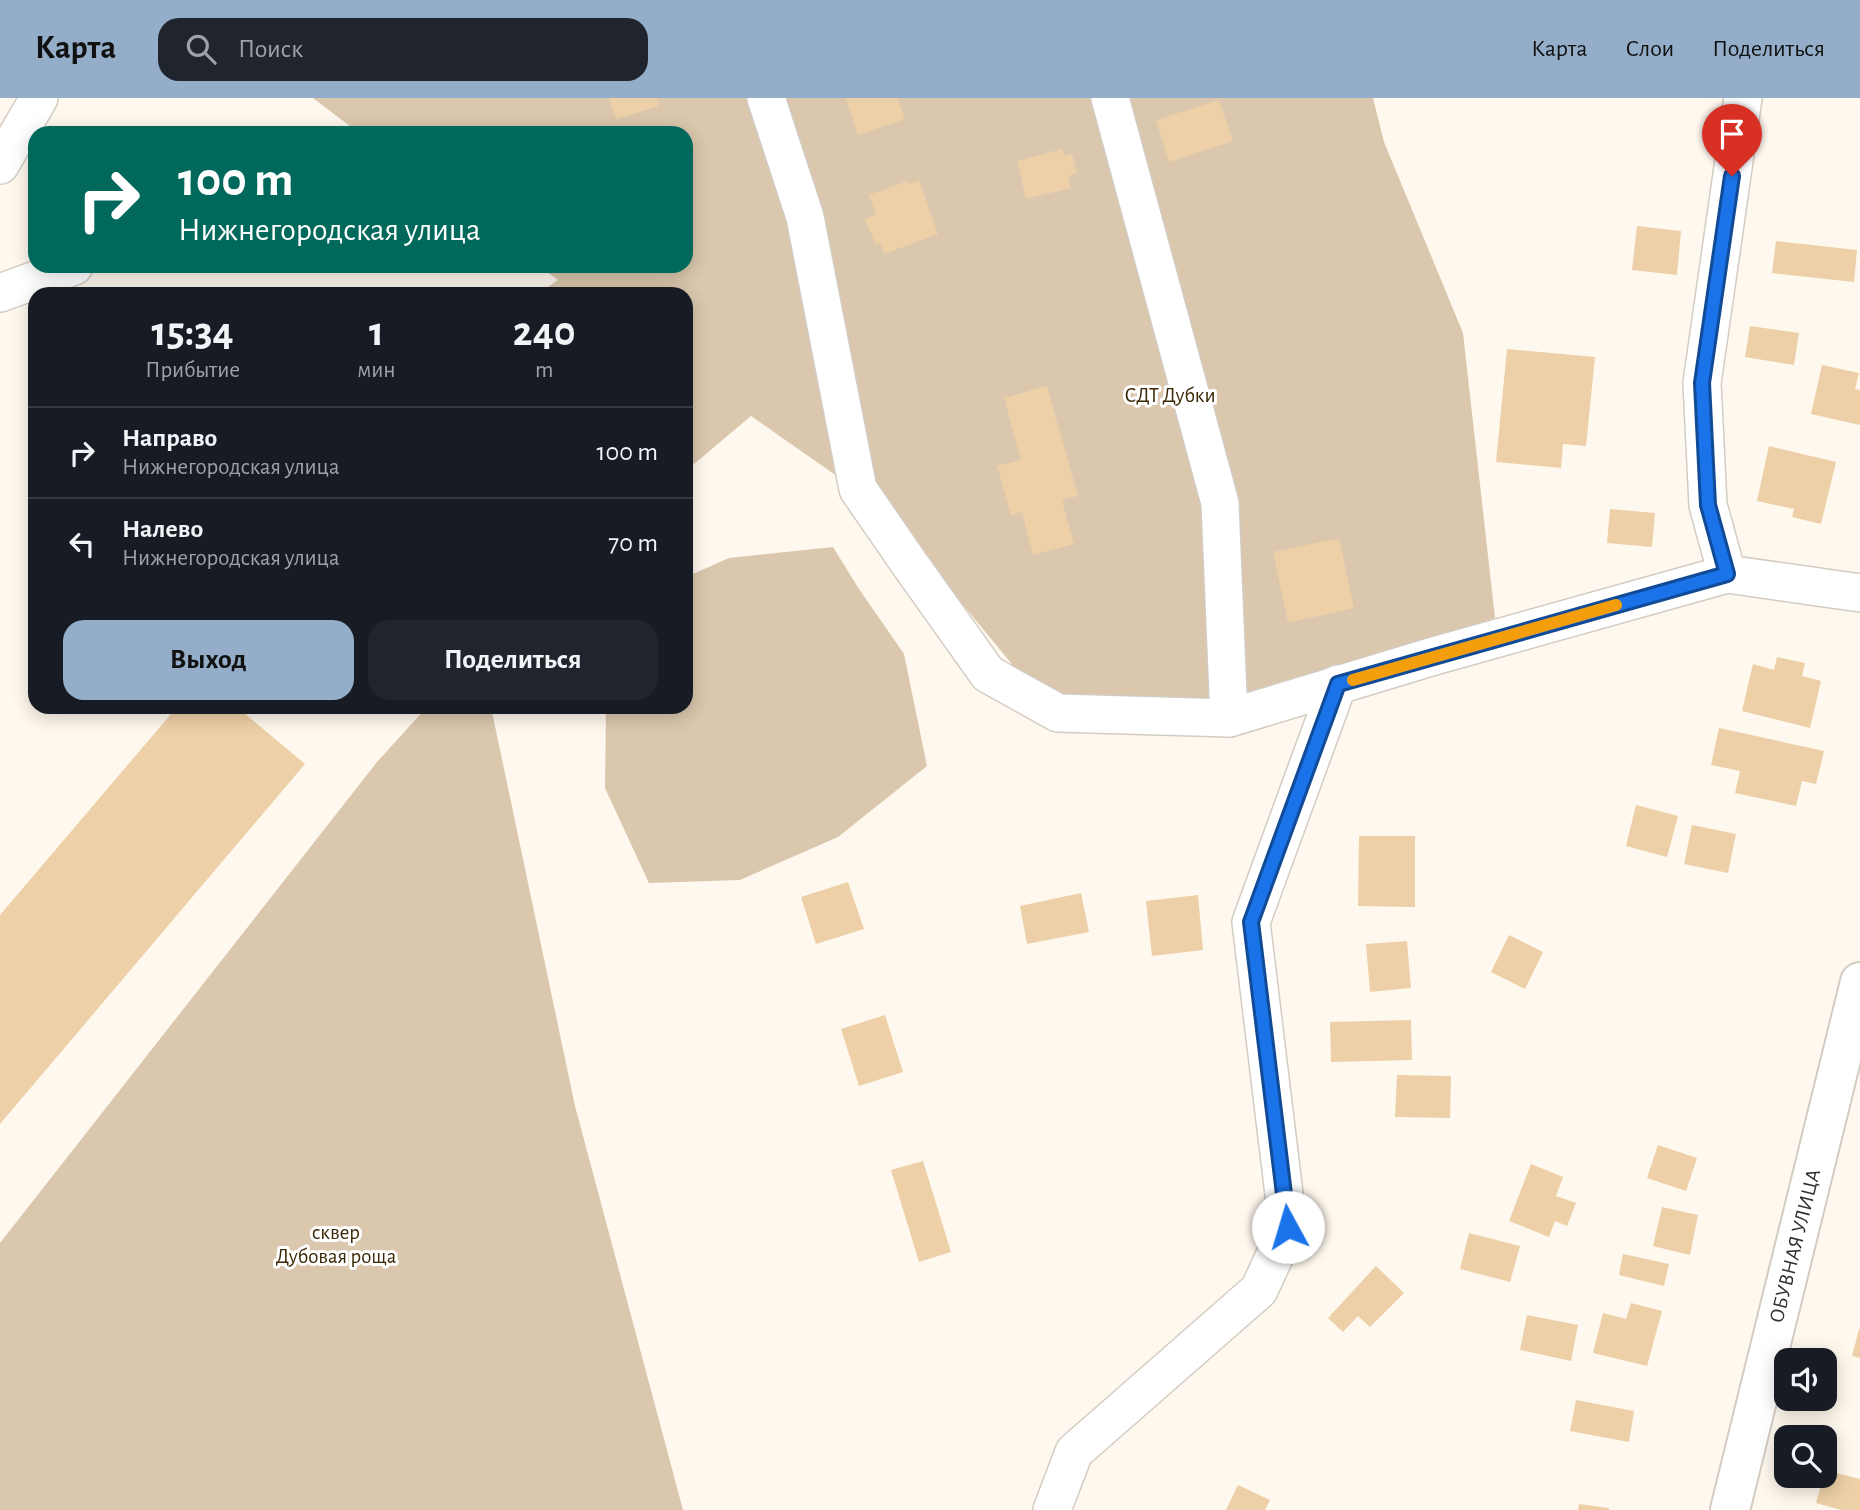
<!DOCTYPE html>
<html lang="ru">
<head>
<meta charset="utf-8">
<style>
  body { margin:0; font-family:"Alegreya Sans",sans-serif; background:#20242c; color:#f1f3f6; height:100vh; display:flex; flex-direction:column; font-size:26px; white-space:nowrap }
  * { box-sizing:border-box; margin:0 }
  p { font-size:23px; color:#9ea1a6 }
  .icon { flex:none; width:38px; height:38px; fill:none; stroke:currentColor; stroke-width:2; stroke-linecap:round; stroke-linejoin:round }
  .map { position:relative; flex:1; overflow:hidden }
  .panel { position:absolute; left:28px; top:189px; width:665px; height:427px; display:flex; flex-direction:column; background:#171b24; border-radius:21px; box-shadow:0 4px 18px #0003 }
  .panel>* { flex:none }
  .hud { position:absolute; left:28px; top:28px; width:665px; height:147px; border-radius:21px; box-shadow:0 4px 18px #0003; background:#00695c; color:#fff; overflow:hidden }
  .buttons { position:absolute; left:1774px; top:1250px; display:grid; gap:14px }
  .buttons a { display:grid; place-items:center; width:63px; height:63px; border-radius:14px; background:#171b24; box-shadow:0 4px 18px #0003; font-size:35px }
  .pin { position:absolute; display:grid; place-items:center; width:60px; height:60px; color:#fff; margin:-72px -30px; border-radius:50% 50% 50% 0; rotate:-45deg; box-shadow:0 0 7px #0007 }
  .pin .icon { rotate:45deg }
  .me { position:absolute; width:77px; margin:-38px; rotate:354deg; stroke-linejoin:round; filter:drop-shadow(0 0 5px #0008) }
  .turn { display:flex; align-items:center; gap:24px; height:147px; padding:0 35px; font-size:32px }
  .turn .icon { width:91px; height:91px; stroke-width:2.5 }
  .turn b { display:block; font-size:49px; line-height:60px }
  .eta { display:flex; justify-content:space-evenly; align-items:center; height:119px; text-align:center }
  .eta b { font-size:42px; font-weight:700; line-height:49px }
  .cta { display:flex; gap:14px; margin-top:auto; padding:14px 35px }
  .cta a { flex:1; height:80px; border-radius:21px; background:#94aec9; color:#111; font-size:28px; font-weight:700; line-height:80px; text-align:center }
  .cta a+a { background:#20242c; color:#f1f3f6 }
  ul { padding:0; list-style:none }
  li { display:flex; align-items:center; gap:21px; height:91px; padding:0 35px; border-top:2px solid #363941 }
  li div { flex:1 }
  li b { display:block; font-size:26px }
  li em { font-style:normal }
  header { display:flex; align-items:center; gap:42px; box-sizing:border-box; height:98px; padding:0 35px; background:#94aec9; color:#111 }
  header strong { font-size:33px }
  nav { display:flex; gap:38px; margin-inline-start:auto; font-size:24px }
  .search { width:490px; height:63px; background:#20242c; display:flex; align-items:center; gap:18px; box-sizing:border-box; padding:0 24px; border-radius:21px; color:#9ea1a6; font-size:26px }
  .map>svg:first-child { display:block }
</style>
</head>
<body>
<header>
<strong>Карта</strong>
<div class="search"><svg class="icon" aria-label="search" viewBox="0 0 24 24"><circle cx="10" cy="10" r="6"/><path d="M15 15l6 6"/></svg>Поиск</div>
<nav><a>Карта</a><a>Слои</a><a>Поделиться</a></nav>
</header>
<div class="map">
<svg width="1860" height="1412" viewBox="0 0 1860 1412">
  <rect width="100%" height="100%" fill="#fff8ee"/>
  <g fill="#dac7ad">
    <path d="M313 0H1373L1384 44 1463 235 1495 520 1249 603 1217 610 1034 593 884 411 751 318 694 366 686 358V196H538L558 182 539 168H686V35H359Z"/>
    <path d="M833 449 859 491 904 556 927 668 838 739 740 782 649 785 605 690 606 609H686V479L729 460Z"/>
    <path d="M427 609H491L575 1008 683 1412H0V1145L377 664Z"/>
  </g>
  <g fill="#edd0a7">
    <path d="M609 0H657L659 8 616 21Z"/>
    <path d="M846 0H897L905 21 858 37Z"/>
    <path d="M1219 2 1233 43 1169 64 1156 22Z"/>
    <path d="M1062 51 1064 58 1072 56 1077 75 1068 78 1071 90 1026 101 1017 63Z"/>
    <path d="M919 82 938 136 884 156 881 145 876 147 865 121 876 117 869 97 907 83 908 86Z"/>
    <path d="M1637 128 1681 133 1677 177 1632 172Z"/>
    <path d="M1776 143 1857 152 1854 184 1772 175Z"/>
    <path d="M1750 228 1799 235 1794 267 1745 259Z"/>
    <path d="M1507 251 1595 259 1586 348 1563 346 1561 370 1496 364Z"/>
    <path d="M1822 267 1859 275 1855 291 1860 292V327L1811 316Z"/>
    <path d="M1047 288 1078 398 1062 402 1074 446 1033 457 1022 414 1011 417 997 368 1021 362 1004 300Z"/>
    <path d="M1769 348 1836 364 1821 426 1792 419 1794 411 1757 403Z"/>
    <path d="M1610 411 1655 415 1652 449 1607 445Z"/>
    <path d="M1339 440 1354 510 1288 525 1273 454Z"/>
    <path d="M1777 559 1805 565 1802 578 1821 583 1810 630 1742 613 1753 566 1774 572Z"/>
    <path d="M177 609H237L305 666 0 1026V817Z"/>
    <path d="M1719 630 1824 653 1816 686 1802 683 1796 708 1735 695 1740 673 1711 667Z"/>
    <path d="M1636 707 1678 718 1667 759 1626 748Z"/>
    <path d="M1692 727 1736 736 1728 775 1684 766Z"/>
    <path d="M1359 738H1415V809L1358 808Z"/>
    <path d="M848 784 864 831 816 846 801 799Z"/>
    <path d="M1081 795 1089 834 1027 846 1020 808Z"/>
    <path d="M1198 797 1203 852 1152 858 1146 803Z"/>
    <path d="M1509 837 1543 854 1525 891 1491 874Z"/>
    <path d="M1407 843 1411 890 1370 894 1366 846Z"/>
    <path d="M885 917 903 974 859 988 841 931Z"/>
    <path d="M1411 922 1412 962 1331 964 1330 924Z"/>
    <path d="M1397 977 1451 978 1450 1020 1395 1019Z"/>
    <path d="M1658 1047 1697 1060 1686 1093 1647 1080Z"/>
    <path d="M923 1063 951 1154 919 1164 891 1072Z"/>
    <path d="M1531 1066 1563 1079 1556 1098 1576 1105 1567 1128 1555 1123 1549 1139 1509 1123Z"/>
    <path d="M1662 1109 1698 1117 1690 1157 1653 1148Z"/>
    <path d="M1469 1135 1520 1148 1510 1184 1460 1171Z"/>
    <path d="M1623 1156 1669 1166 1664 1188 1619 1177Z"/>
    <path d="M1376 1168 1404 1195 1370 1229 1358 1218 1343 1234 1328 1220Z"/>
    <path d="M1631 1205 1662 1213 1647 1268 1593 1255 1603 1215 1626 1221Z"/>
    <path d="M1527 1217 1578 1227 1571 1263 1520 1252Z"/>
    <path d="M1859 1231H1860V1260L1852 1258Z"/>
    <path d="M1576 1302 1634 1313 1629 1344 1570 1333Z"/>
    <path d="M1825 1372 1860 1381V1412H1841L1816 1405 1824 1377H1825Z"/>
    <path d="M1238 1387 1270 1402 1265 1412H1226Z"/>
    <path d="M1579 1406 1609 1410V1412H1578Z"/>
  </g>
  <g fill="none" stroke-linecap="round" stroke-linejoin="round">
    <g stroke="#d3ccc3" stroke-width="40">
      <g id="minor">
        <path d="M766 0 805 119 858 391 909 465 988 576 1058 615 1229 620 1434 558 1727 476"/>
        <path d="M1110 0 1220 405 1229 620"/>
        <path d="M1743 0 1702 285 1708 407 1727 476 1860 495"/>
        <path d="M0 67 39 0"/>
        <path d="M0 195 74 168"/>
        <path d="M1052 1412 1074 1354 1259 1192 1288 1129 1251 824 1338 586"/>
      </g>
    </g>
    <g stroke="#d3ccc3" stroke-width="42">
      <path id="major" d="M1730 1412 1860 884"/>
    </g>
    <use href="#minor" stroke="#fff" stroke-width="37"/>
    <use href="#major" stroke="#fff" stroke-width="38"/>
  </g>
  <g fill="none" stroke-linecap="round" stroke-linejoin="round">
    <g stroke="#114b97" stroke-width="18">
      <path id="route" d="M1288 1129 1251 824 1338 586 1727 476 1708 407 1702 285 1732 78"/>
    </g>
    <use href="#route" stroke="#1a73e8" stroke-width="12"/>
    <path stroke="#f59e0b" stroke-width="12" d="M1353 582 1616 507"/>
  </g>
  <g text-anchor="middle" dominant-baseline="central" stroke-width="6" stroke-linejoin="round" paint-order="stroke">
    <g font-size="21" fill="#3c2806" stroke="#fff">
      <text x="1170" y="297">СДТ Дубки</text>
      <text x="336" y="1134">сквер<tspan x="336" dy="24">Дубовая роща</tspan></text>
    </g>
    <g font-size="21" fill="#32302c" stroke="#fff">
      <text transform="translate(1795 1148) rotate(-76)">ОБУВНАЯ УЛИЦА</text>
    </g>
  </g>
</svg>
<div class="buttons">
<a><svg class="icon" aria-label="sound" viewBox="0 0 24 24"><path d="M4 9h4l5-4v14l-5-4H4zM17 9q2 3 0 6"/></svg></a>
<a><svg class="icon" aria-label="search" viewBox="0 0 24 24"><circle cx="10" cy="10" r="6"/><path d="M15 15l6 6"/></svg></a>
</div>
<div class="pin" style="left:1732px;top:78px;background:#d93025"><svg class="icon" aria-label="arrive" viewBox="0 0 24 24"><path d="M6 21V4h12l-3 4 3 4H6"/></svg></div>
<svg class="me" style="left:1288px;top:1129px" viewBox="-20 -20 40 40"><circle r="19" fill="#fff"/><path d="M0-13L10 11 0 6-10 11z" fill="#1a73e8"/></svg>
<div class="hud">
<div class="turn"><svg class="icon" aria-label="right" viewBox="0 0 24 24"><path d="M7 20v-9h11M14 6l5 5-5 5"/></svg><div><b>100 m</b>Нижнегородская улица</div></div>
</div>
<section class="panel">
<div class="eta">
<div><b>15:34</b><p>Прибытие</p></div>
<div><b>1</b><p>мин</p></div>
<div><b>240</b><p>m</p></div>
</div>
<ul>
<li><svg class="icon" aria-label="right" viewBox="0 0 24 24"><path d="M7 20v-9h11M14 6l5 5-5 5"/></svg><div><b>Направо</b><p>Нижнегородская улица</p></div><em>100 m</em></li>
<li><svg class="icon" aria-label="left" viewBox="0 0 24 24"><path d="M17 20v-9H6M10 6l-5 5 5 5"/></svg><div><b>Налево</b><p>Нижнегородская улица</p></div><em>70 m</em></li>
</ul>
<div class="cta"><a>Выход</a><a>Поделиться</a></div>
</section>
</div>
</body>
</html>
